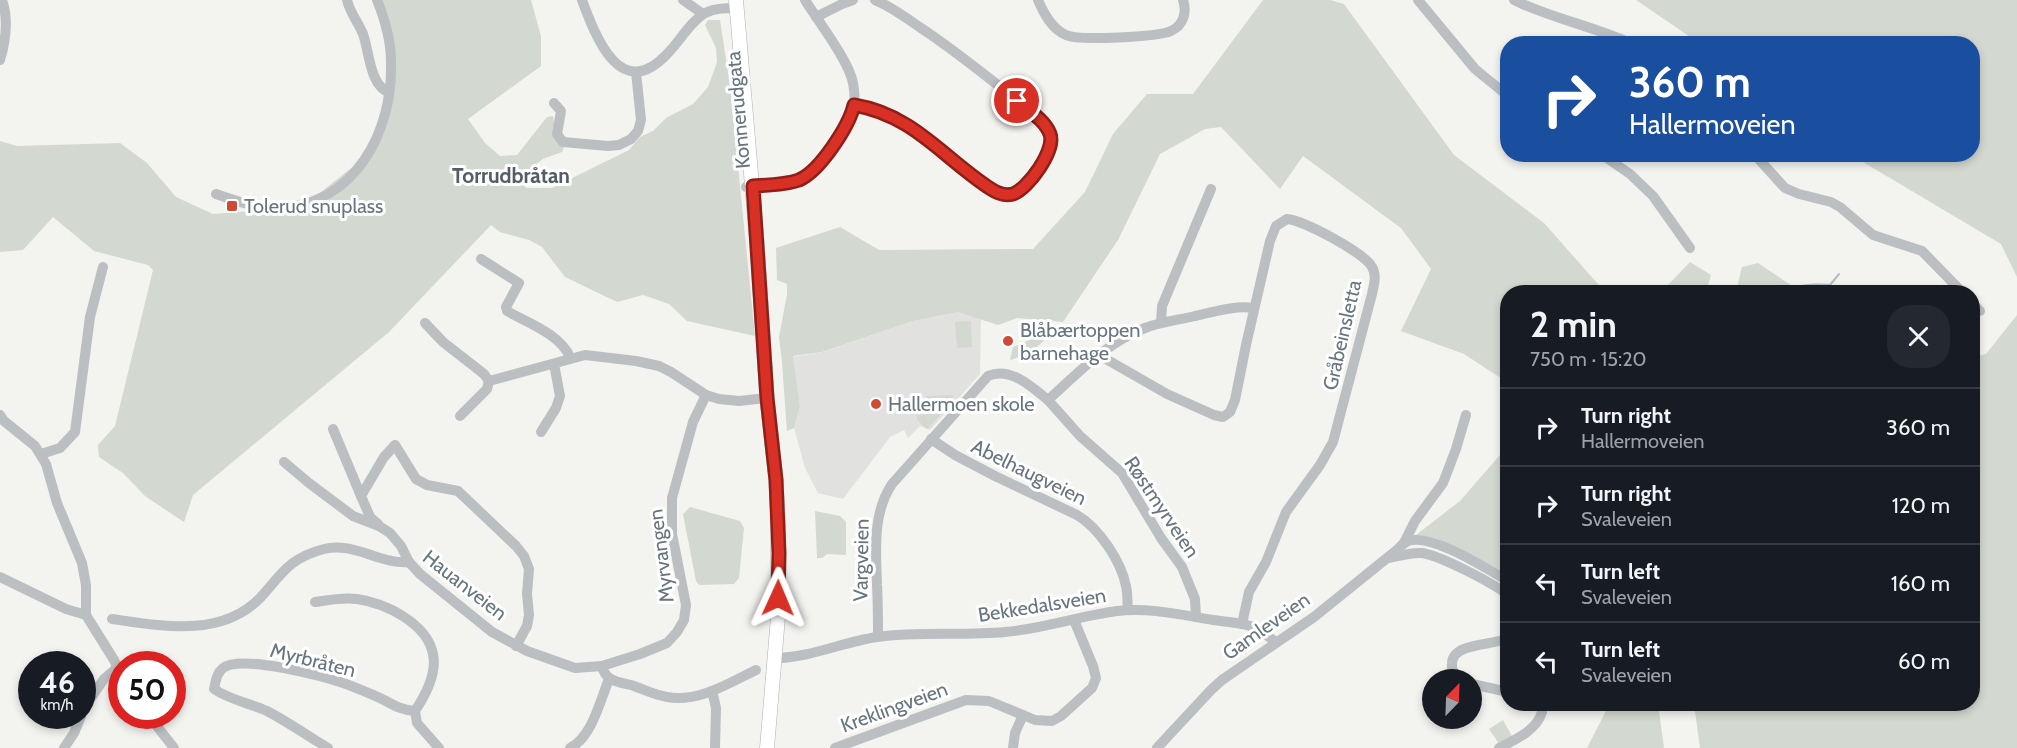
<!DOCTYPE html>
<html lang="en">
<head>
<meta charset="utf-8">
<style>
  body { margin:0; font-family:Cabin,sans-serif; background:#242831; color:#f1f3f6; height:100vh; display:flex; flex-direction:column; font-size:22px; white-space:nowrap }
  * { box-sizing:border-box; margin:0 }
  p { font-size:20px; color:#9ea1a6 }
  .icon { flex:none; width:33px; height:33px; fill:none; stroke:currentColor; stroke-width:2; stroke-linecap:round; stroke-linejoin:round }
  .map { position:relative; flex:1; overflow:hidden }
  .sheet { position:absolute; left:1500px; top:285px; width:480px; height:426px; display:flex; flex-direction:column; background:#171b24; border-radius:24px; box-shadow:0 3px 9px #0003 }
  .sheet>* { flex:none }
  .top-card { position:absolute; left:1500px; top:36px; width:480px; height:126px; border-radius:24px; box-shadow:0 3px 9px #0003; background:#1a4fa0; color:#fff; overflow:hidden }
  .needle { width:39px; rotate:23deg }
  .fabs { position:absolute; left:1422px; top:669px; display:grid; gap:12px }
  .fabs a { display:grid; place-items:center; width:60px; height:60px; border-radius:50%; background:#171b24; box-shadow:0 3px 9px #0003; font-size:30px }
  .speed { position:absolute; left:18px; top:651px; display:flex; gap:12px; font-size:30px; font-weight:700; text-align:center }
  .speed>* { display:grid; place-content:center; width:78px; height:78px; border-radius:50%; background:#171b24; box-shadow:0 3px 9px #0003; line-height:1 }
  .speed small { font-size:15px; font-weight:400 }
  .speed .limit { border:9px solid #d22; background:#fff; color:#111 }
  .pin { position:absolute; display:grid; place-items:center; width:51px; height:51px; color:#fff; margin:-26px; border:3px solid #fff; border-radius:50%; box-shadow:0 2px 6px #0007 }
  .me { position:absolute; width:66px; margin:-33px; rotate:1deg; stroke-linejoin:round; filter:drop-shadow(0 0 4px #0008) }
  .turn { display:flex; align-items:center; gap:21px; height:126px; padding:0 30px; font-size:27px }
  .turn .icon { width:78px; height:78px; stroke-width:2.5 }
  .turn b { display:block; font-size:42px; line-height:51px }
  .round { display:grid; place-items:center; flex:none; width:63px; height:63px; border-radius:24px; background:#242831 }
  .headline { display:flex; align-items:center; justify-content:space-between; height:102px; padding:0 30px }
  h1 { font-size:36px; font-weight:800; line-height:45px }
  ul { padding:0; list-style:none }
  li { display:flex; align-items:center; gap:18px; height:78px; padding:0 30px; border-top:2px solid #363941 }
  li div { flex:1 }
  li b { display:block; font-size:22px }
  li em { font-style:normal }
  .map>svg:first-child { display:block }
</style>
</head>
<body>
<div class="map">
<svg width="2017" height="748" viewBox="0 0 2017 748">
  <rect width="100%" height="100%" fill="#f3f3f0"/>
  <path fill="#e1e2e0" d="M958 312 981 317 980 374 930 430 920 426 908 438 904 430 890 437 843 499 818 493 805 468 794 428 800 406 793 357 823 352 913 321Z"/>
  <g fill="#d3d8d0">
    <path d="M375 0H531L541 36V66L468 119 485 143 500 156 517 155 547 117 553 116 557 142 564 147 562 152 543 159 520 176 526 188H552L629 150 640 137 653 131 666 118 693 104 708 87 717 62 716 48 705 25 708 20H720L730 86 755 336 687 321 669 304 643 295 617 302 565 277 542 247 529 240 500 232 491 225 389 332 193 495 184 522 145 496 123 473 99 457 98 445 115 426 153 270 148 265 94 251 53 217 23 250 0 252V141L17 146 120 143 147 163 176 197 213 214 286 208 311 200 370 153 383 124 390 48Z"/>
    <path d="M1263 0H1330L1344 4 1454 155 1544 223 1605 292H1508L1507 382 1464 354 1401 331 1431 269 1401 228 1303 156 1280 189 1221 127 1205 129 1160 154 1118 240 1063 322 1017 318 998 325 958 312 913 321 822 352 793 356 800 406 794 428 787 431 782 362 779 337 787 294V284L777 280 776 248 840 227 879 250 1033 249 1085 192 1113 134 1147 94H1193Z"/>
    <path d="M1636 0H2017V277L2001 244 1863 162 1844 155 1972 154V44L1699 43Z"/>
    <path d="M1690 262 1711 275 1706 292H1655L1666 287Z"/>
    <path d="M1758 263 1801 292H1736L1742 267Z"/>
    <path d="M2017 315V748H1700L1694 704H1972L1973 357 1986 354Z"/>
    <path d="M971 321 972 347 957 348 955 322Z"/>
    <path d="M1051 331C1042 346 1027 355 1010 360L1013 347Z"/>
    <path d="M953 395V402L927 429 917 420V415L928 414 927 396Z"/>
    <path d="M1507 447V579L1468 555 1411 539 1460 501Z"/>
    <path d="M690 507 740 521 744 528 739 578 734 584 699 585 696 581 683 514Z"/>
    <path d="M815 511 840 516 846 522V555L827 554 822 558H817Z"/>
    <path d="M1608 704H1658L1664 748H1587L1608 707Z"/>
    <path d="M1503 720 1513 738 1500 745 1489 729Z"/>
  </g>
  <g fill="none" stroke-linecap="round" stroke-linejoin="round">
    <path stroke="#b3bfc2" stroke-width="2" d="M1783 292C1797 284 1814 284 1830 285L1839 274"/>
    <g stroke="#afb3b6" stroke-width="15">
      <path id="major" d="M736 0 757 243 767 398 776 480 778 521V617L767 748"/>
    </g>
    <g stroke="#bbbfc2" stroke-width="10">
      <path d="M347 0C350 13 358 22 363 34 369 50 370 87 389 92"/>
      <path d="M582 0C596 38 621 104 668 53 680 41 690 22 705 13 715 8 726 8 737 8"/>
      <path d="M683 0 703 14"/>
      <path d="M1038 0C1044 14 1052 29 1066 35 1078 41 1158 37 1171 31 1184 25 1187 12 1183 0"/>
      <path d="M1418 0 1475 69 1508 96"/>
      <path d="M1514 0C1552 19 1594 26 1632 44"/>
      <path d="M816 17 842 4 853 0"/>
      <path d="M0 60C6 40 9 20 2 0"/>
      <path d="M554 103 561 111 557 134 563 142 608 146 619 145 631 139 638 131 641 120 636 72"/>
      <path d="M854 105C873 108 892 115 909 125 931 138 988 197 1009 195 1022 193 1031 177 1038 168 1046 158 1056 144 1049 131 1041 116 1022 105 1009 94 979 70 950 47 918 26 904 16 890 6 875 0"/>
      <path d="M1601 154 1630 174 1653 196 1690 248"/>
      <path d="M1754 154 1785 188 1799 194 1831 202 1840 207 1873 235 1922 251 1962 292"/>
      <path d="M746 187C763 185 784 186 800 179 818 172 844 133 851 115 855 106 855 93 853 83 849 61 818 21 805 0"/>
      <path d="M216 194C236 201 256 208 278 208 355 205 393 132 391 62 391 41 385 20 377 0"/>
      <path d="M481 259 519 283 506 307 507 311C528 323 560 334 570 357"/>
      <path d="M1972 303 1980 311"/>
      <path d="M425 323 443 342 484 374 489 381 487 389 460 416"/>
      <path d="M1161 323 1162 306 1211 189"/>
      <path d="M1099 355 1167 394 1214 415 1223 417 1230 412 1235 400 1246 345 1270 241 1276 226 1287 219C1303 220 1365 253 1372 267 1377 275 1374 285 1372 294L1333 442 1320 465 1286 512 1266 562 1249 592 1242 624"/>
      <path d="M489 381 585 355 636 361 659 366 671 372 706 395 719 399 739 401 767 398"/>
      <path d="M0 415 4 421 35 446 46 464 57 503 82 563 86 585V615L114 660 122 676"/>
      <path d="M333 429 361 496"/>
      <path d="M541 432 556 408 560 396 554 364"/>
      <path d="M931 439 955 455 995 476 1077 515C1099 528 1121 561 1126 586 1128 594 1127 603 1128 610"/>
      <path d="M41 454 60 448 75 432 90 317 103 267"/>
      <path d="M284 462 309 483 353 516 379 526 390 533 401 546 409 562 420 574 492 632 527 651 575 668 602 666 640 654 667 643 677 632 684 620 686 605 672 534V498L693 422 706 395"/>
      <path d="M378 524 370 517 361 496 384 457 395 445 416 479 427 485 458 491 516 546 524 556 529 569 527 594 529 615 527 626 516 646"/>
      <path d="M1404 543 1415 521 1443 483 1456 449 1466 415"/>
      <path d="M1389 558C1400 556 1411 552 1422 553 1441 556 1493 583 1508 595"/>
      <path d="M0 577 66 609 86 615"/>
      <path d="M315 602C329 600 343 597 357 599 385 603 427 623 433 654 437 673 425 696 415 711L417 723 439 748"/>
      <path d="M1196 617 1195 599 1182 567 1161 538 1122 473 1080 436 1048 400C1077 374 1107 342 1145 328 1161 322 1178 320 1195 316 1215 312 1233 305 1254 308"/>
      <path d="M112 619C161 626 221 638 260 598 282 574 289 558 324 549 352 541 382 565 409 562"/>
      <path d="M878 637C878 620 878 603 877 585 876 551 872 514 892 484L988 376C1010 366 1032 387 1048 400"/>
      <path d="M775 658C809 658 843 642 877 637 919 631 963 636 1005 632 1043 629 1079 616 1117 611 1148 607 1182 615 1213 620 1241 624 1252 621 1275 642"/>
      <path d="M602 666C605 681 618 682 631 685 643 689 654 695 667 697 698 703 729 683 756 670"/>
      <path d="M1461 680C1455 675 1451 671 1452 663 1453 642 1494 646 1508 638"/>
      <path d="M1472 684 1508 692"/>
      <path d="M712 691 716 708 715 748"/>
      <path d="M82 711 104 679 118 667"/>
      <path d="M149 716 174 748"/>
      <path d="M64 748 74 733 81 716"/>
      <path d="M328 748C308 736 288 722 267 711 249 703 230 700 214 689 216 681 216 674 223 668 239 654 325 676 346 684 359 689 372 694 384 700 395 706 402 710 415 711"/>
      <path d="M570 748C592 737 600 701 609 679"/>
      <path d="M835 748 966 700 989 701 1035 720 1052 721 1061 716 1092 688 1096 678 1093 666 1074 620"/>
      <path d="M1013 748 1015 733 1023 715"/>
      <path d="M1157 748 1211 690 1222 680 1314 617 1397 550C1401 546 1403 543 1408 541 1432 533 1487 569 1508 581"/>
      <path d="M1499 748C1515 740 1537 730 1542 712L1540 704"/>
    </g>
    <use href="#major" stroke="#fff" stroke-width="14"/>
  </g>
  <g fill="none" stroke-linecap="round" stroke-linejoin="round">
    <g stroke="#8d1f18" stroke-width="15">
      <path id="route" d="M778 598 779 553 776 480 767 398 753 186C768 185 785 185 799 180 820 171 849 126 854 105 914 115 943 158 991 189 997 193 1005 196 1013 194 1028 189 1056 150 1050 134 1045 120 1028 110 1017 101"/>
    </g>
    <use href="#route" stroke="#d93025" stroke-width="10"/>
  </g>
  <g fill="#cf4c34" stroke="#fff" stroke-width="2">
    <rect x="226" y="200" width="12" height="12" rx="3"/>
    <circle cx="1008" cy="341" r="6"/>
    <circle cx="876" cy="404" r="6"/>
  </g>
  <g text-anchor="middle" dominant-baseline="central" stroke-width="6" stroke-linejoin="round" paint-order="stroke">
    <g font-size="20" fill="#66757e" stroke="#fff">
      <text transform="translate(738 110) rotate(-95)">Konnerudgata</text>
      <text transform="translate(1342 335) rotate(-77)">Gråbeinsletta</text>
      <text transform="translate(1029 472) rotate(26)">Abelhaugveien</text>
      <text transform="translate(1162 507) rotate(56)">Røstmyrveien</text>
      <text transform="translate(661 556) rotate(-97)">Myrvangen</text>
      <text transform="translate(861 560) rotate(-89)">Vargveien</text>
      <text transform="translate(465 585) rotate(38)">Hauanveien</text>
      <text transform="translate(1042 605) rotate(-9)">Bekkedalsveien</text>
      <text transform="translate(1266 626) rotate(-35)">Gamleveien</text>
      <text transform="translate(313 660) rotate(14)">Myrbråten</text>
      <text transform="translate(894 707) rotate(-20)">Kreklingveien</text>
    </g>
    <g font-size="20" fill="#66757e" stroke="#fff" text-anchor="start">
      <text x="244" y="206">Tolerud snuplass</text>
      <text x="1020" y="330">Blåbærtoppen<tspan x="1020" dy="23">barnehage</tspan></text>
      <text x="888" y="404">Hallermoen skole</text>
    </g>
    <g font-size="21" font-weight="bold" fill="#535e64" stroke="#fff">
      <text x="511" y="175">Torrudbråtan</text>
    </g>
  </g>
</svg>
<div class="fabs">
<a><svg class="needle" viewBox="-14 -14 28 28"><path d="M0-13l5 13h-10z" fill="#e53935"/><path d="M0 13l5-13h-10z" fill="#9ea1a6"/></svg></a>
</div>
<div class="speed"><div>46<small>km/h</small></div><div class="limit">50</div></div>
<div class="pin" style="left:1017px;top:101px;background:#d93025"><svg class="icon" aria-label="arrive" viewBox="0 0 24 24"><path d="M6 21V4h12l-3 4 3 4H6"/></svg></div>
<svg class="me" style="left:778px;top:598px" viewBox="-20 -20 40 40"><path d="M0-17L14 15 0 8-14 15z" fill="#d93025" stroke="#fff" stroke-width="4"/></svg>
<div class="top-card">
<div class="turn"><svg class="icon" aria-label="right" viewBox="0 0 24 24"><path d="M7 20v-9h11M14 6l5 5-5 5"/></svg><div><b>360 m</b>Hallermoveien</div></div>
</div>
<section class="sheet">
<div class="headline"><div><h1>2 min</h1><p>750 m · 15:20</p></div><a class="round"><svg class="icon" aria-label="close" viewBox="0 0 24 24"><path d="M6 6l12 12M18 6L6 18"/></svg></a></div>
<ul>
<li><svg class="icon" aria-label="right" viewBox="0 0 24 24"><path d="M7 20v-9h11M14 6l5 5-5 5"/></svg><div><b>Turn right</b><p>Hallermoveien</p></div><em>360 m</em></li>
<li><svg class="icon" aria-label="right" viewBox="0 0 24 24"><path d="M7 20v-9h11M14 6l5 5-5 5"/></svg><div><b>Turn right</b><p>Svaleveien</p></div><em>120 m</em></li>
<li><svg class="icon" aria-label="left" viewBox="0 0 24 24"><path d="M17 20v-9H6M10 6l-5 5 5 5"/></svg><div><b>Turn left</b><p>Svaleveien</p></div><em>160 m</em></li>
<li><svg class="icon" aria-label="left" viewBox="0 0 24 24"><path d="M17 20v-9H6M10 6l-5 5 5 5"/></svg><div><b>Turn left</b><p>Svaleveien</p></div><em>60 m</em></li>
</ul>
</section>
</div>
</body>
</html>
